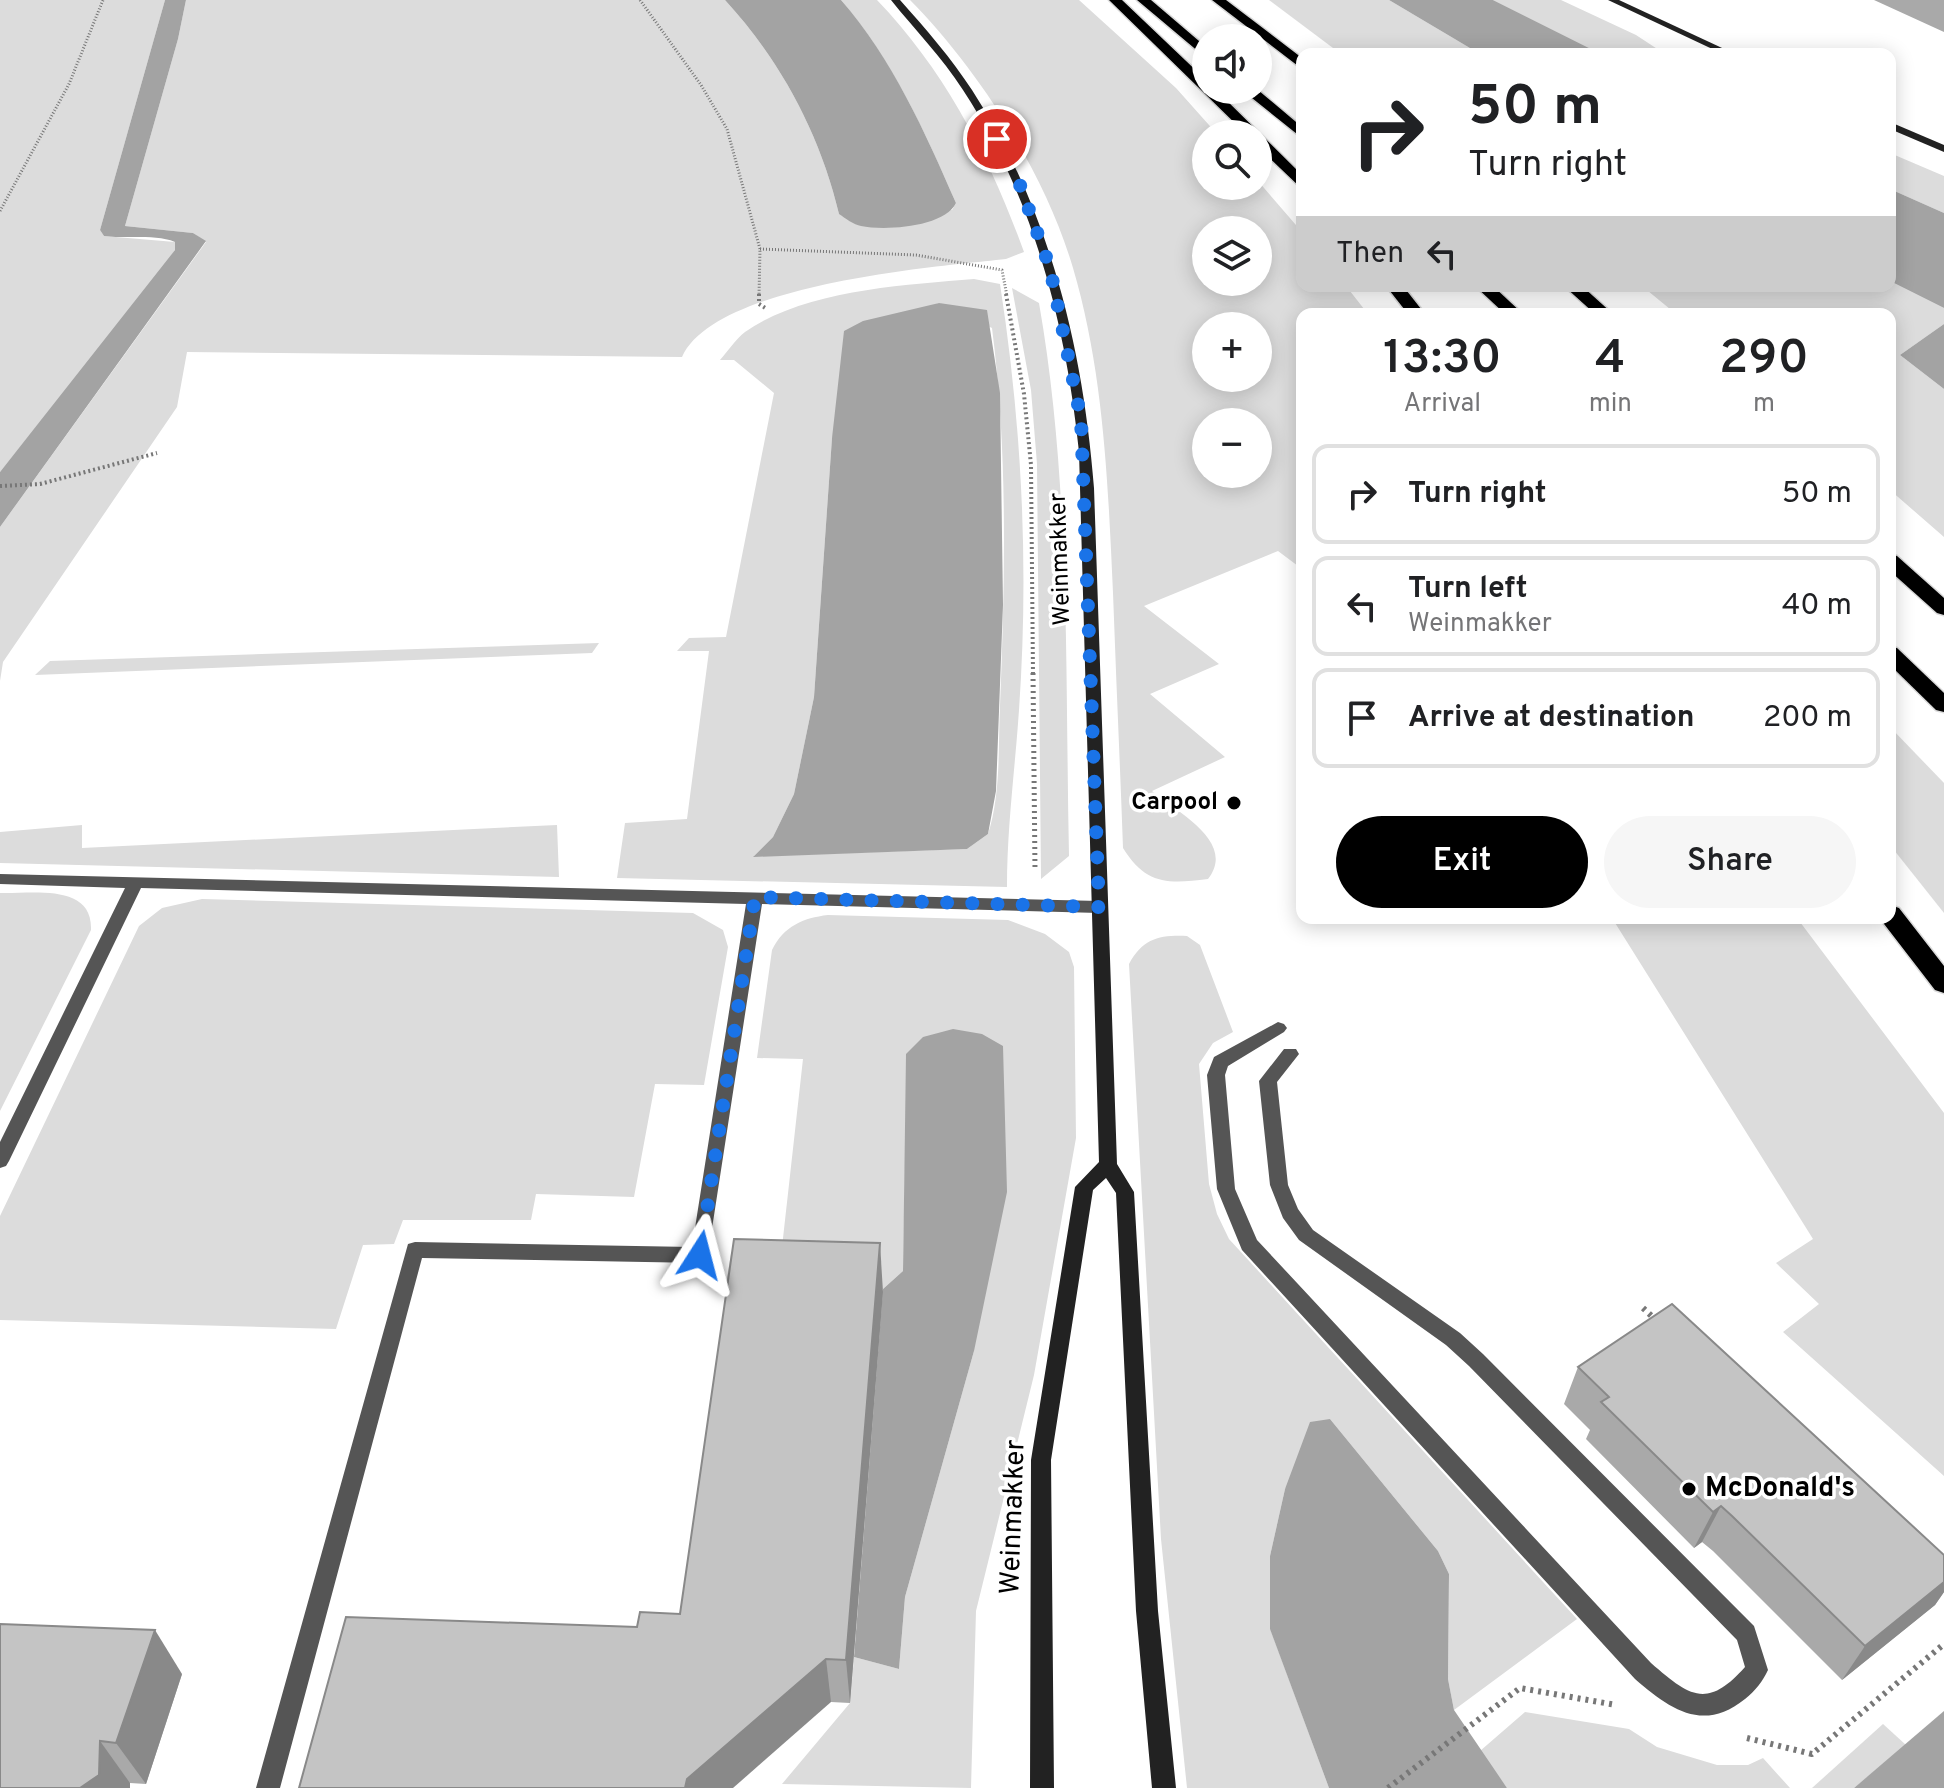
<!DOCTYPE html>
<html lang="en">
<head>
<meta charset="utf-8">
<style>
  body { margin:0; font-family:Overpass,sans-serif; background:#f6f6f6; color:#202124; height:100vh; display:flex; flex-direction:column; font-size:30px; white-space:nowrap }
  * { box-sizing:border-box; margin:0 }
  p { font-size:26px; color:#757577 }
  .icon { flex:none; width:44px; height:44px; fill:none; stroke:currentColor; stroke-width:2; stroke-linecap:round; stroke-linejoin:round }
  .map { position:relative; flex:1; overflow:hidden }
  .drawer { position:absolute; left:1296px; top:308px; width:600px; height:616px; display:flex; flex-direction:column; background:#fff; border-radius:16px; box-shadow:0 4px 20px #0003 }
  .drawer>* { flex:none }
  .banner { position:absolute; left:1296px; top:48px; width:600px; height:244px; border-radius:16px; box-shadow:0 4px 20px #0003; background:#fff; color:#202124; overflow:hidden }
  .buttons { position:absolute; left:1192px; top:24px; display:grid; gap:16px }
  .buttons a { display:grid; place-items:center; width:80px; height:80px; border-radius:50%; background:#fff; box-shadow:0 4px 20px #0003; font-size:40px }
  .pin { position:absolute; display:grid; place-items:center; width:68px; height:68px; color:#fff; margin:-34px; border:4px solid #fff; border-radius:50%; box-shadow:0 2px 8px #0007 }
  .me { position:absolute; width:88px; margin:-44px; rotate:9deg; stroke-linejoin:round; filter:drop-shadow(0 0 6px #0008) }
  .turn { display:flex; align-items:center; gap:28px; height:168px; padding:0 40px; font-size:36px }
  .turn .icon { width:104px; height:104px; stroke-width:2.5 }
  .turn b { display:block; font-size:56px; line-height:68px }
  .then { display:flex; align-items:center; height:76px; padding:0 40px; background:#0003; gap:16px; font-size:30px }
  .eta { display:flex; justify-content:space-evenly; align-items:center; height:136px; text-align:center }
  .eta b { font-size:48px; font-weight:600; line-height:56px }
  .action { display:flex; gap:16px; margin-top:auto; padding:16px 40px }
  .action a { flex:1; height:92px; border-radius:48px; background:#000; color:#fff; font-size:32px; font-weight:600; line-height:92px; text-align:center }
  .action a+a { background:#f6f6f6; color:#202124 }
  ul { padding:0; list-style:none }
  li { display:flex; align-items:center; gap:24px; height:100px; margin:0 16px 12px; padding:0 24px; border:4px solid #e0e0e0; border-radius:16px }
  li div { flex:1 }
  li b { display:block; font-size:30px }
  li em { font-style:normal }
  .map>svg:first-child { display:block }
</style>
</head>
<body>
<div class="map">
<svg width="1944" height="1788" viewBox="0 0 1944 1788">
  <rect width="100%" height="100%" fill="#fff"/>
  <g fill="#dcdcdc" fill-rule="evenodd">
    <path d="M0 0H165L100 230 104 236 175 242V250L158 275 0 472Z"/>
    <path d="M186 0H725C781 61 820 134 839 214L952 210 956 203C925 132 892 59 841 0H877C946 72 990 158 1024 252L1006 259C933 267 715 284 682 357L187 352 177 407 3 662 0 681V527L206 242 193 233 125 226 178 39Z"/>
    <path d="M910 0H1079L1176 88 1217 134H1206V186H1258V181L1302 232V286H1346L1368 314H1302V569L1278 551 1144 606 1219 664 1150 694 1225 757 1152 791C1177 812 1237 842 1208 879 1168 884 1146 885 1123 848 1120 763 1116 678 1113 593 1108 484 1104 373 1073 268 1045 173 979 70 910 0ZM1206 230H1258V282H1206ZM1206 326H1258V378H1206ZM1206 422H1258V474H1206Z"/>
    <path d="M1269 0H1389L1480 54H1341Z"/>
    <path d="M1493 0H1561L1636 35 1665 54H1601Z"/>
    <path d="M1890 153 1944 176V213L1890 189Z"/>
    <path d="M974 279 1000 284C1022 426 1029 567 1019 710 1015 769 1007 827 1007 887L617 878 625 823 687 819 709 651H677L689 638 726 637 774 393 734 360H720C728 351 736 339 745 332 805 290 903 285 974 279ZM939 303 992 328C1008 452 1005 581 1000 706 998 748 1001 794 988 834L967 849 754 856 773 837 794 794 814 697 832 438 918 310Z"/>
    <path d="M1890 281 1944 308V324L1900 355 1944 389V537L1890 490V314H1676L1642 286H1890Z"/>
    <path d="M1012 288 1039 303C1071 486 1065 671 1069 856L1041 879 1037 464 1031 390Z"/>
    <path d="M599 643 592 653 35 675 50 661Z"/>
    <path d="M1890 727 1944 783V913L1890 845Z"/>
    <path d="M82 825V848L557 825 559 877 0 863V832Z"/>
    <path d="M0 893C33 894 93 883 91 930L0 1111Z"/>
    <path d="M202 899 693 913 723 930 728 947 704 1085 655 1084 634 1197 536 1194 531 1220H403L394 1244 363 1245 336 1329 0 1320V1216L139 926 162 908Z"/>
    <path d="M828 915 1008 920 1045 934 1069 952 1074 967 1076 1138 1034 1375 976 1611 971 1788 782 1784 850 1703 854 1657 899 1669 905 1597 974 1351 907 1054 903 1271 883 1289 726 1282 731 1254 781 1256 803 1059 757 1058 772 950C784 926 803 918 828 915Z"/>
    <path d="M1612 918H1797L1944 1113V1476L1783 1332 1819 1304 1776 1263 1813 1239Z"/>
    <path d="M1187 936 1200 945 1233 1032 1213 1043 1199 1064 1209 1184 1217 1214 1229 1239 1577 1619 1454 1710 1448 1679 1449 1574 1438 1551 1330 1419 1285 1489 1270 1556V1628L1329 1788H1187L1161 1539 1129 964C1143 938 1160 935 1187 936Z"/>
    <path d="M1525 1712 1629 1729 1657 1747 1717 1765H1748L1763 1758 1790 1788H1507L1480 1751Z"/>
    <path d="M1883 1724 1906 1745 1854 1788H1812Z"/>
  </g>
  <g fill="#a3a3a3">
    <path d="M165 0H186L178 39 125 226 193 233 206 241 0 527V472L175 250V242C155 234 126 239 104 236L100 230Z"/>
    <path d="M725 0H841C892 58 925 132 956 203 945 227 885 231 861 226 854 225 845 218 839 214 820 134 781 61 725 0Z"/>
    <path d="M1389 0H1493L1601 54H1480Z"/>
    <path d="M1890 189 1944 213V308L1890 281Z"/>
    <path d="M939 303 987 310 1000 393 1003 605 996 791 988 834 967 849 753 857 773 837 794 794 814 697 832 438 844 331 863 321Z"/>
    <path d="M1944 324V389L1900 355Z"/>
    <path d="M953 1029 982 1034 1003 1046 1007 1192 974 1351 905 1597 899 1669 854 1657 883 1289 903 1271 906 1054 923 1037Z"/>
    <path d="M1330 1419 1438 1551 1449 1574 1448 1679 1454 1710 1507 1788H1329L1270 1629V1556L1285 1489 1310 1422Z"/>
    <path d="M1944 1711V1788H1854Z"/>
  </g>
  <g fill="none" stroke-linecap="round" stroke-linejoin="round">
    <g stroke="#dbdbdb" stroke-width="3">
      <g id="motorway">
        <path d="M1109 0H1122L1206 80V90H1216L1302 175V189L1258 147V134H1246Z"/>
        <path d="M1137 0H1151L1206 47V58Z"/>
        <path d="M1212 0H1226L1302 58V69Z"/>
        <path d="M1242 90H1258L1302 127V138Z"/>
        <path d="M1386 286H1403L1425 314H1408Z"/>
        <path d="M1475 286H1493L1523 314H1505Z"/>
        <path d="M1564 286H1582L1613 314H1595Z"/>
        <path d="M1890 554 1897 556 1944 598V615L1937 613 1890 571Z"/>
        <path d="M1890 647 1897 648 1944 693V712L1936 710 1890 665Z"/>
        <path d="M1890 905 1899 908 1944 966V993L1935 990 1881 920 1890 918Z"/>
      </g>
    </g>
    <g stroke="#777" stroke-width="3" stroke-dasharray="1 2" stroke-linecap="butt">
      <path d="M640 0 701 85 727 129 760 249 759 296"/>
      <path d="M0 211 69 84 103 0"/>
      <path d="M760 249 916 255 1002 270 1007 296"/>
    </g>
    <g stroke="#777" stroke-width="4" stroke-dasharray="2 3" stroke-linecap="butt">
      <path d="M759 294V304L767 309"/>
      <path d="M1006 294 1024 394 1031 465 1033 675"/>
      <path d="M0 486 40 484 157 453"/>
    </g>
    <path stroke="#777" stroke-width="5" stroke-dasharray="2 4" stroke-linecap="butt" d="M1033 673 1035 870"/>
    <g stroke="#777" stroke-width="6" stroke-dasharray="3 5" stroke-linecap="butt">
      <path d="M1643 1308 1657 1321"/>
      <path d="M1747 1738 1812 1754 1944 1644"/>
      <path d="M1388 1788 1520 1688 1616 1705"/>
    </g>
    <g fill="#555" fill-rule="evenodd">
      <path d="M0 874 1099 901 1107 907 1099 913 762 904 707 1261 700 1263 422 1258 280 1788H256L408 1244 415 1242 692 1247 746 904 141 888 9 1161 6 1166 0 1168V1142L125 888 0 884Z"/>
      <path d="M1278 1022 1284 1024 1287 1028 1284 1032 1228 1066 1225 1075 1235 1189 1257 1240 1651 1663C1689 1696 1707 1710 1745 1667L1737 1640 1469 1366 1446 1345 1299 1240 1283 1218 1270 1185 1259 1081 1284 1049H1296L1299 1054 1277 1082 1288 1185 1298 1209 1313 1230 1460 1333 1483 1354 1754 1626 1768 1670C1763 1681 1755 1691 1745 1699 1703 1733 1670 1709 1635 1679L1242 1250 1217 1189 1207 1075 1214 1057Z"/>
    </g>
    <g fill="#222" fill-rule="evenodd">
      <path d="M891 0H900C926 29 951 58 972 90 1050 210 1083 348 1094 488L1117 1164 1134 1192 1158 1611 1176 1788H1152L1136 1611 1116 1193 1106 1178 1093 1190 1051 1460 1054 1788H1030L1031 1460 1075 1187 1099 1162 1079 452C1066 325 1034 198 963 90 942 57 915 30 891 0Z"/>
      <path d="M1608 0H1619L1735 54H1723Z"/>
      <path d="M1890 122 1944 145V152L1890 129Z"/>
    </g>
    <use href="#motorway" fill="#000" fill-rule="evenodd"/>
  </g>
  <g fill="#a9a9a9">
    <path d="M1874 0H1944V32Z"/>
    <path d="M883 1292 850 1703 831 1702 637 1627 680 1614Z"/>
    <path d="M1578 1367 1944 1555V1592L1935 1605 1842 1680 1713 1551 1702 1542 1694 1548 1586 1439 1590 1430 1564 1404Z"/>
    <path d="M182 1674 146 1784 130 1783V1788H0Z"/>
  </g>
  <g fill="#898989">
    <path d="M880 1243 883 1292 850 1703 846 1660Z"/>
    <path d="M1721 1506 1702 1542 1694 1548 1713 1512Z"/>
    <path d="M1944 1582V1592L1935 1605 1842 1680 1865 1646Z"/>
    <path d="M155 1630 182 1674 146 1784 116 1743Z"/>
    <path d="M826 1659 831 1702 733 1788H685L687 1779Z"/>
    <path d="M100 1741 130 1783V1788H80Z"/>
  </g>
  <g fill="#c4c4c4" stroke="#898989" stroke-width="2">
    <path d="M734 1239 880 1243 846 1660 826 1659 687 1779 685 1788H299L346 1617 637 1627 640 1612 680 1614Z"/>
    <path d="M1672 1304 1944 1555V1582L1865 1646 1732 1516 1721 1506 1713 1512 1601 1402 1609 1397 1578 1367Z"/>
    <path d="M0 1624 155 1630 116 1743 100 1741 99 1775 80 1788H0Z"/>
  </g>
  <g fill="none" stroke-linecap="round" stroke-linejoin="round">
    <path stroke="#1a73e8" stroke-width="14" stroke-dasharray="0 25.2" d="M700 1255 755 897 1099 907 1081 419 1050 268 1020 185 997 139"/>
  </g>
  <g fill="#000" stroke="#fff" stroke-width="3">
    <circle cx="1234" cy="803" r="8"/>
    <circle cx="1689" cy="1489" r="8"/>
  </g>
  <g text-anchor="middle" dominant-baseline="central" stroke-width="7" stroke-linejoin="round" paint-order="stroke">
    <g font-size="24" fill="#000" stroke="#fff">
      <text transform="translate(1061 559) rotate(-92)">Weinmakker</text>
    </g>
    <g font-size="24" font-weight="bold" fill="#000" stroke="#fff" text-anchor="end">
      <text x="1218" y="803">Carpool</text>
    </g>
    <g font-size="28" font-weight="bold" fill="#000" stroke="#fff" text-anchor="start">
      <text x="1705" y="1489">McDonald's</text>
    </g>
    <g font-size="28" fill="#000" stroke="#fff">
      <text transform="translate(1014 1517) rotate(-88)">Weinmakker</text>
    </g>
  </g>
</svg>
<div class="buttons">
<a><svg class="icon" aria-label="sound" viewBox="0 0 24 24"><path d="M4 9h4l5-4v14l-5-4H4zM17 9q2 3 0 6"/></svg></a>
<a><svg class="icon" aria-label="search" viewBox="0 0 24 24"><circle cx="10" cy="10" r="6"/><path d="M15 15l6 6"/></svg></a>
<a><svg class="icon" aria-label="layers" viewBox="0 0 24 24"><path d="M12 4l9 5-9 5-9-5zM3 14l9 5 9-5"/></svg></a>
<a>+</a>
<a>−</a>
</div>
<div class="pin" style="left:997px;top:139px;background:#d93025"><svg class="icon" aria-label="arrive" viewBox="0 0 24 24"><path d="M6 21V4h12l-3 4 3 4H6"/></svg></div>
<svg class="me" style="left:700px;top:1255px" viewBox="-20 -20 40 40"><path d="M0-17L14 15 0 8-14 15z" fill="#1a73e8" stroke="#fff" stroke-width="4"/></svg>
<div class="banner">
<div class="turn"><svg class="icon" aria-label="right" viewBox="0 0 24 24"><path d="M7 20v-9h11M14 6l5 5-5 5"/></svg><div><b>50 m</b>Turn right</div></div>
<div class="then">Then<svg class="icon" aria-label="left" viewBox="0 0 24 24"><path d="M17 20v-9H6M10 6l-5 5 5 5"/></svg></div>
</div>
<section class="drawer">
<div class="eta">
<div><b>13:30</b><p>Arrival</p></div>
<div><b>4</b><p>min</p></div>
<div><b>290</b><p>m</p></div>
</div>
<ul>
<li><svg class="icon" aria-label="right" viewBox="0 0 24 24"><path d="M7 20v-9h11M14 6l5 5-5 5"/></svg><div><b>Turn right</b></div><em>50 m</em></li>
<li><svg class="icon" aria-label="left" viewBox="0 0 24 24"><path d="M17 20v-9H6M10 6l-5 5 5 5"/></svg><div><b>Turn left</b><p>Weinmakker</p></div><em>40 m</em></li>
<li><svg class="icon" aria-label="arrive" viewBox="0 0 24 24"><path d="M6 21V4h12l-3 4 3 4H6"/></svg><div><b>Arrive at destination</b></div><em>200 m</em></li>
</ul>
<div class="action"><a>Exit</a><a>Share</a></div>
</section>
</div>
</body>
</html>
